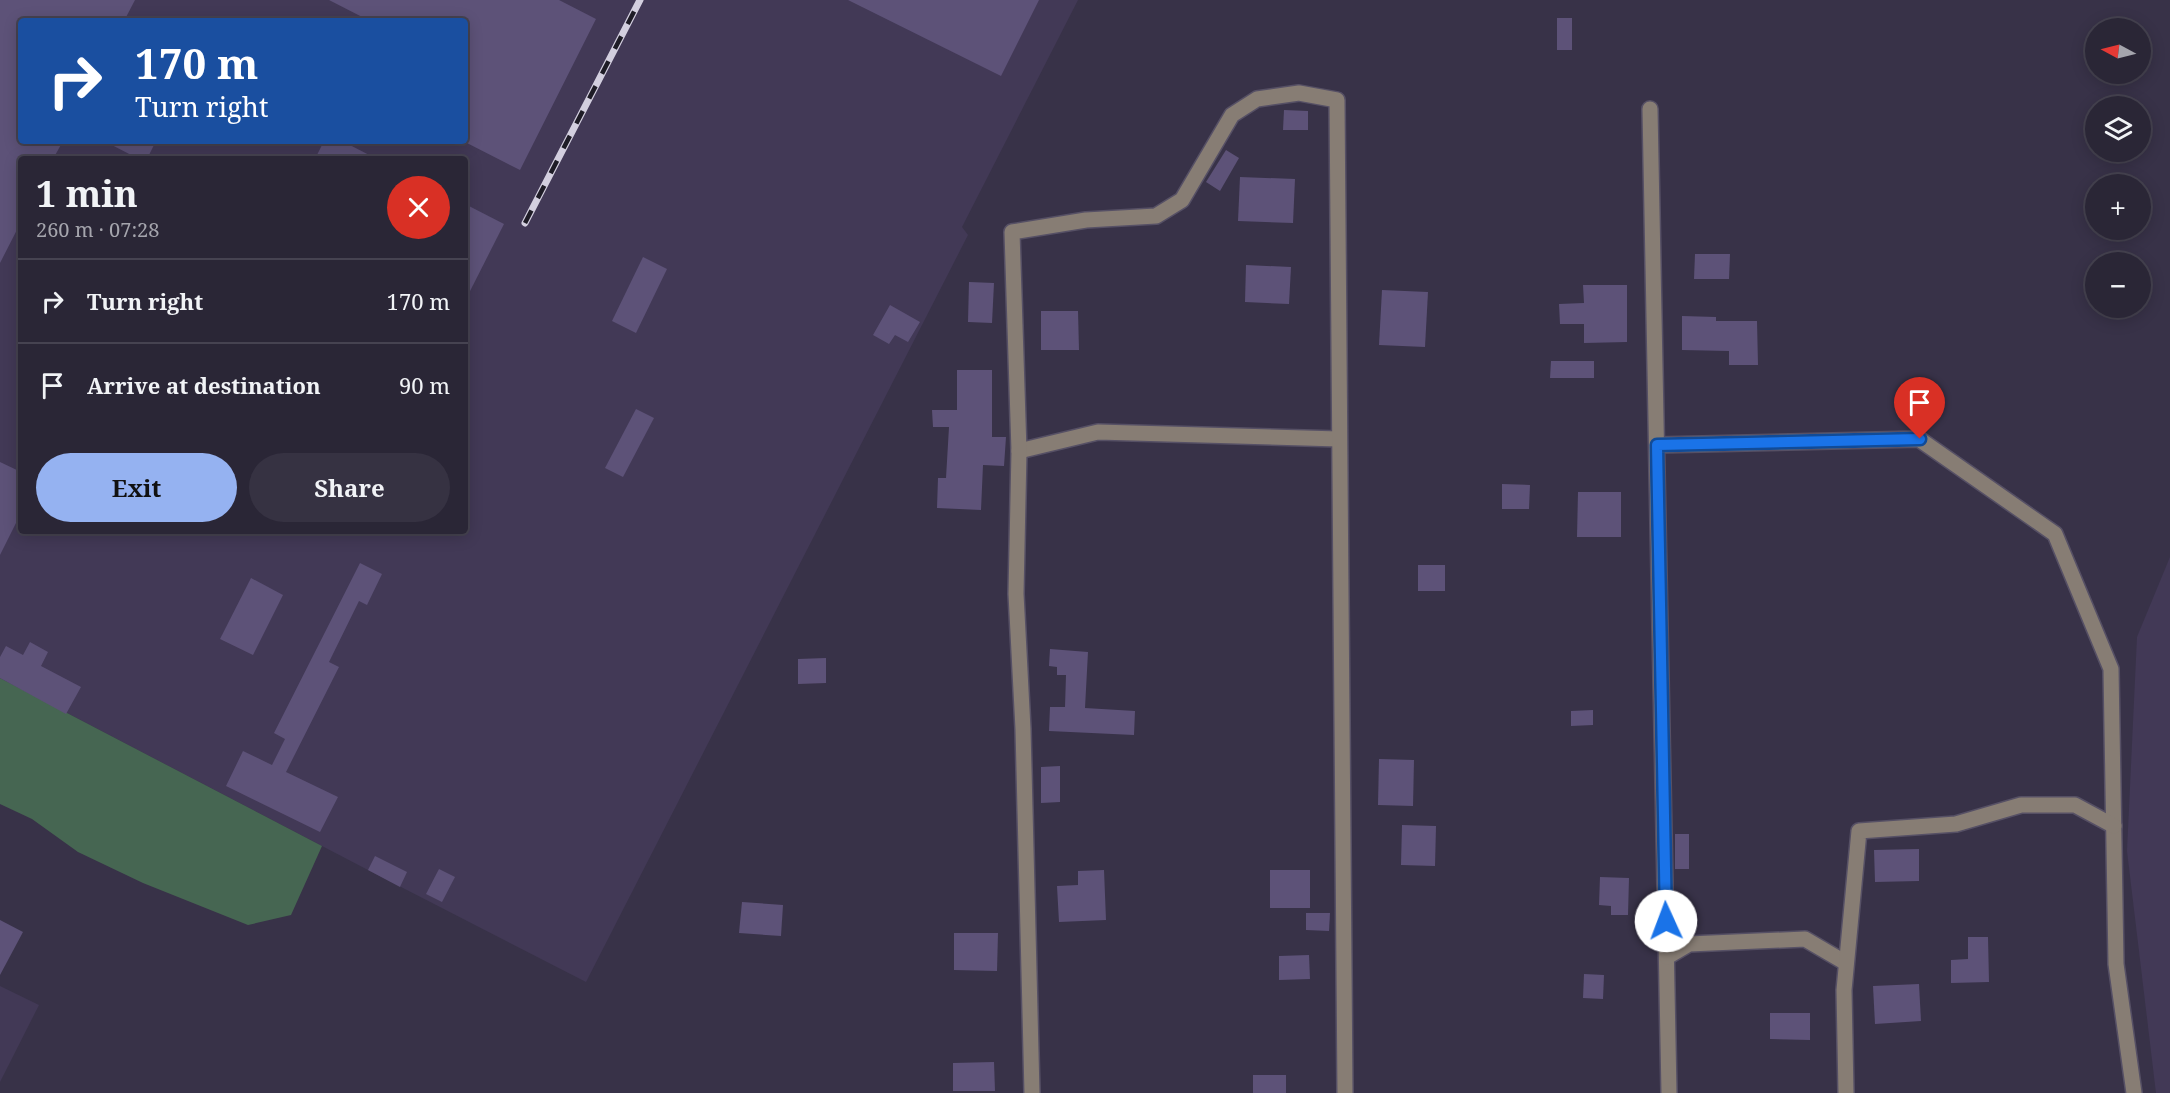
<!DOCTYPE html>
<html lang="en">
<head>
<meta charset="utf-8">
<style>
  body { margin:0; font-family:"Noto Serif",serif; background:#363242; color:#f1f3f6; height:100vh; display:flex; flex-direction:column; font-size:22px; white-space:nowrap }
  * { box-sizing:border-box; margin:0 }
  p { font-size:20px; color:#a5a5ad }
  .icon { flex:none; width:33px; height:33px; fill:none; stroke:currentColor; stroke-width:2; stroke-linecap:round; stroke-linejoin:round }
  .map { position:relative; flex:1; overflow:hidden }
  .details { position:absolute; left:18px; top:156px; width:450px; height:378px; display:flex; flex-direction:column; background:#2a2636; border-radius:6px; box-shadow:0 3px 15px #0003,0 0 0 2px #464351 }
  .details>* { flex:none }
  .banner { position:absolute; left:18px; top:18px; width:450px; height:126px; border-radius:6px; box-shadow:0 3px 15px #0003,0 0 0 2px #464351; background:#1a4fa0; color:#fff; overflow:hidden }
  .needle { width:39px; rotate:277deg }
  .controls { position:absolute; left:2085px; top:18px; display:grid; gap:12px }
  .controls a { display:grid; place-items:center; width:66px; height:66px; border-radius:50%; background:#2a2636; box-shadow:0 3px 15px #0003,0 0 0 2px #464351; font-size:30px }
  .pin { position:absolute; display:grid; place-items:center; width:51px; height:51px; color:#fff; margin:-62px -26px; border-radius:50% 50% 50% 0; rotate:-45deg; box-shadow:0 0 6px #0007 }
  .pin .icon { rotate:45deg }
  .me { position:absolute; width:66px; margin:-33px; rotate:358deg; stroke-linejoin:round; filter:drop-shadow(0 0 4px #0008) }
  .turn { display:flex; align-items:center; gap:21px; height:126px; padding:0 18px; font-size:27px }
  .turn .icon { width:78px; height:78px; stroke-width:2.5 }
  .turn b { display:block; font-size:42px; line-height:51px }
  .round { display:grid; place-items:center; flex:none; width:63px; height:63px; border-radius:32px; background:#363242 }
  .summary { display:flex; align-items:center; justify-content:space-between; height:102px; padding:0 18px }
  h1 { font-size:36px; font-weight:700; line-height:45px }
  .button { display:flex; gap:12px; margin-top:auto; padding:12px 18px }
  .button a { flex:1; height:69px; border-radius:36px; background:#95b2f1; color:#111; font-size:24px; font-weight:700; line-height:69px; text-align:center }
  .button a+a { background:#363242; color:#f1f3f6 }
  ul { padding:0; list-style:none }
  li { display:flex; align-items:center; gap:18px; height:84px; padding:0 18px; border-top:2px solid #464351 }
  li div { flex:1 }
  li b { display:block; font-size:22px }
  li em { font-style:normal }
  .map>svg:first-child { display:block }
</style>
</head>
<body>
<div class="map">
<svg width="2170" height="1093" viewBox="0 0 2170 1093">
  <rect width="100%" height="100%" fill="#383248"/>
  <g fill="#423956" fill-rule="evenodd">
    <path d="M0 0H1078L962 227 968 235 586 982 368 870 0 678ZM21 21H465V141H21ZM21 159H465V531H21Z"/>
    <path d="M2170 557V1093H2156L2127 851 2137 637Z"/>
    <path d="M0 986 39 1005 0 1082Z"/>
  </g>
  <path fill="#466652" d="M0 678 322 846 291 915 248 925 143 883 78 852 32 819 0 804Z"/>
  <g fill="#5d5278">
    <path d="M0 0H135L124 21H21V141H63L53 159H21V222L0 263Z"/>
    <path d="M329 0H559L596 19 520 170 465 142V21H370Z"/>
    <path d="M848 0H1039L1001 76Z"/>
    <rect x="1557" y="18" width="15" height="32"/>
    <path d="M1284 110 1308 111V130H1283Z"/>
    <path d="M104 141H156L147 159H139Z"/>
    <path d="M324 141H342L377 159H315Z"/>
    <path d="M1226 150 1239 158 1220 191 1206 182Z"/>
    <path d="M1240 177 1295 179 1293 223 1238 221Z"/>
    <path d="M465 204 504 224 465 301Z"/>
    <path d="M1695 254H1730L1729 279H1694Z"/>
    <path d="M643 257 667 269 636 333 612 321Z"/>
    <path d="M1246 265 1291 267 1289 304 1245 302Z"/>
    <path d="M969 282 994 283 992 323 968 322Z"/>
    <path d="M1583 285H1627V342L1584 343V324H1560L1559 304 1584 303Z"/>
    <path d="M1382 290 1428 292 1425 347 1379 345Z"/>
    <path d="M890 305 920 322 908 342 895 335 889 344 873 335Z"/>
    <path d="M1041 311H1078L1079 350H1041Z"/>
    <path d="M1682 316 1716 317V321H1757L1758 365H1729V351L1682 350Z"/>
    <path d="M1551 361H1594V378H1550Z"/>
    <path d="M957 370H992V437H1006L1004 466 983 465 981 510 937 508 938 478H946L949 427H933L932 410H957Z"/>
    <path d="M636 409 654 418 623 477 605 468Z"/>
    <path d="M0 462 21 472V513L0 555Z"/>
    <path d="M1502 484 1530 485 1529 509H1502Z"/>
    <path d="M1578 492H1621V537H1577Z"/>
    <path d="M360 563 382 574 367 605 359 601 329 662 339 667 286 772 338 797 320 832 226 786 243 751 272 765 285 739 274 733Z"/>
    <rect x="1418" y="565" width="27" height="26"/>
    <path d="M251 578 283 595 253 655 220 639Z"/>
    <path d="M30 642 48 652 41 666 81 687 66 714 0 678V657L6 646 23 655Z"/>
    <path d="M1050 649 1088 652 1085 708 1135 711 1134 735 1049 731 1050 707H1065L1066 675H1057V667L1049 666Z"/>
    <path d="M826 658V683L798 684V659Z"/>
    <path d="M1593 710V725L1571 726V711Z"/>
    <path d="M1379 759 1414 760 1413 806 1378 805Z"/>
    <path d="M1060 766V802L1041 803V767Z"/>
    <path d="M1402 825 1436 826 1435 866 1401 865Z"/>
    <rect x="1675" y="834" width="14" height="35"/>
    <path d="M1919 849V881L1875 882 1874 850Z"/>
    <path d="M375 856 407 872 400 887 368 870Z"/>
    <path d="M439 869 455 877 442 902 426 894Z"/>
    <path d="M1104 870 1106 920 1059 922 1057 886 1078 885V871Z"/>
    <rect x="1270" y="870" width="40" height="38"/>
    <path d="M1600 877 1629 878 1628 915H1611V906L1599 905Z"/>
    <path d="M742 902 783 905 781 936 739 933Z"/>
    <path d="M1306 913H1330L1329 931 1306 930Z"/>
    <path d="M0 920 23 932 0 975Z"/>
    <path d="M954 933H998L997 971 954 970Z"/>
    <path d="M1968 937H1988L1989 982 1951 983V960L1968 959Z"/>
    <path d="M1309 955 1310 979 1279 980V956Z"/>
    <path d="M1584 974 1604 975 1603 999 1583 998Z"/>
    <path d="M1919 984 1921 1021 1875 1024 1873 986Z"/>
    <path d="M1770 1013H1810V1040L1770 1039Z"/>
    <path d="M994 1062 995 1091H953V1063Z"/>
    <rect x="1253" y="1075" width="33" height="18"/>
  </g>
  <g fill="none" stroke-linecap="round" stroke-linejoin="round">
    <g stroke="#565065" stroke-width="18">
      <g id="minor">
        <path d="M1650 109 1669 1093"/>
        <path d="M1657 445 1919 439 2055 534 2111 669 2116 964 2134 1093"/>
        <path d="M1019 451 1098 432 1339 439"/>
        <path d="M1667 957 1689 944 1805 939 1846 963"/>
        <path d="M1032 1093 1023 729 1016 594 1019 451 1012 232 1086 220 1156 216 1182 200 1232 115 1257 99 1299 93 1337 100 1345 1093"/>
        <path d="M1846 1093 1844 990 1859 831 1956 824 2021 805H2075L2114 826"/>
      </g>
    </g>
    <use href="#minor" stroke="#877d74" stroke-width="15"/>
    <g stroke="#d3cfdf" stroke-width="7">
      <path id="rail" d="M525 223 640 0"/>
    </g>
    <use href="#rail" stroke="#1e1c26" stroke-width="4.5" stroke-dasharray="14" stroke-linecap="butt"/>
  </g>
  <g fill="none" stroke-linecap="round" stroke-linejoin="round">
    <g stroke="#114b97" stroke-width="15">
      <path id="route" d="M1666 921 1657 445 1920 439"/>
    </g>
    <use href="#route" stroke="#1a73e8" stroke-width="10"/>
  </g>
</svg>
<div class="controls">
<a><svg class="needle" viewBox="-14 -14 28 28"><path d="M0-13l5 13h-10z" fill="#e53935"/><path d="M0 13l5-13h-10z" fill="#a5a5ad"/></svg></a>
<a><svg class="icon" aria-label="layers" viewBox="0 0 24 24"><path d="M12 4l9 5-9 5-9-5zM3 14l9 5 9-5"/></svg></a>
<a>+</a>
<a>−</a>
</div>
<div class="pin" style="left:1920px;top:439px;background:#d93025"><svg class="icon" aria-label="arrive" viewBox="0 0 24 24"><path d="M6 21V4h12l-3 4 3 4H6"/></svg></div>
<svg class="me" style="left:1666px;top:921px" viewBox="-20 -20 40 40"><circle r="19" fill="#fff"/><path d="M0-13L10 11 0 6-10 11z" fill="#1a73e8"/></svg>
<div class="banner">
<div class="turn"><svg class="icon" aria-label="right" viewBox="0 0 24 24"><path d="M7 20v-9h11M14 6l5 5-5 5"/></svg><div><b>170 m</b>Turn right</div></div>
</div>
<section class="details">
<div class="summary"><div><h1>1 min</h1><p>260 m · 07:28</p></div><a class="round" style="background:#d93025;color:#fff"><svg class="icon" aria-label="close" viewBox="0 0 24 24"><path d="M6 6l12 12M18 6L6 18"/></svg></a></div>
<ul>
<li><svg class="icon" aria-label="right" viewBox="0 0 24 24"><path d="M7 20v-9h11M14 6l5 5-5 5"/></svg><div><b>Turn right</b></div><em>170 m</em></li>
<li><svg class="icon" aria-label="arrive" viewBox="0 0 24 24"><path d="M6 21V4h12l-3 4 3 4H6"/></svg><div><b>Arrive at destination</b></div><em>90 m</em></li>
</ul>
<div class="button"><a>Exit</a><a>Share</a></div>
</section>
</div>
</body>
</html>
